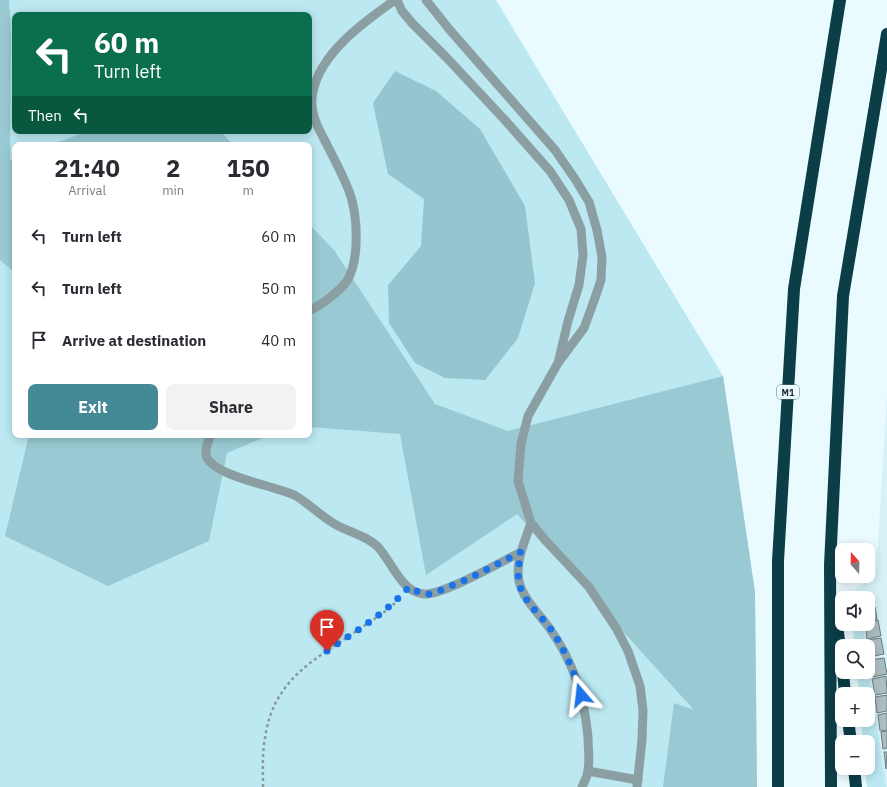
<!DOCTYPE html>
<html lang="en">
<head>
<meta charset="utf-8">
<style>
  body { margin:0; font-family:"IBM Plex Sans",sans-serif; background:#f2f2f3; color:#2b2b33; height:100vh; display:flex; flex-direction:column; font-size:15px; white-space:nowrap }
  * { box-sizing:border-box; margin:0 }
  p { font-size:13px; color:#7c7c81 }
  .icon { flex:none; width:22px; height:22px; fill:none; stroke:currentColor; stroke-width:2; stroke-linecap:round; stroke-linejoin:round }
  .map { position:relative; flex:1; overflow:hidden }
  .sheet { position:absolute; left:12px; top:142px; width:300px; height:296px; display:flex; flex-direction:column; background:#fff; border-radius:8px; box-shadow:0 2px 10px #0003 }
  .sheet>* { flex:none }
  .hud { position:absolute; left:12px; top:12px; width:300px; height:122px; border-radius:8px; box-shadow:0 2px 10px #0003; background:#0b6e4f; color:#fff; overflow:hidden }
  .needle { width:26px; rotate:340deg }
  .tools { position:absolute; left:835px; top:543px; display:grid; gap:8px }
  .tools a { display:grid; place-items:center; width:40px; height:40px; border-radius:8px; background:#fff; box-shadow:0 2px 10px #0003; font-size:20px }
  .pin { position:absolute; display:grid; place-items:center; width:34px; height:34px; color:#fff; margin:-41px -17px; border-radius:50% 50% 50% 0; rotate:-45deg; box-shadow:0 0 4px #0007 }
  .pin .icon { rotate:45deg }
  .me { position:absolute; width:44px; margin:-22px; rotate:343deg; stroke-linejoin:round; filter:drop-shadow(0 0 3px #0008) }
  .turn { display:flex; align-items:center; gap:14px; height:84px; padding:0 16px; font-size:18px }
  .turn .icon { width:52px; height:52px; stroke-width:2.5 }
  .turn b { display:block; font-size:28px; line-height:34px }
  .then { display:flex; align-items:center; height:38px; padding:0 16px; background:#0003; gap:8px; font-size:15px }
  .eta { display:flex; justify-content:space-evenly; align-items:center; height:68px; text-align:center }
  .eta b { font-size:24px; font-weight:700; line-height:28px }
  .cta { display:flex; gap:8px; margin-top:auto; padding:8px 16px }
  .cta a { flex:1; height:46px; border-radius:8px; background:#448996; color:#fff; font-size:16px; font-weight:700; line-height:46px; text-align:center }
  .cta a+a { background:#f2f2f3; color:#2b2b33 }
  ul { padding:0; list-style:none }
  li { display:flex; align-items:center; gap:12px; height:52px; padding:0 16px }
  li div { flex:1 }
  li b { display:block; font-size:15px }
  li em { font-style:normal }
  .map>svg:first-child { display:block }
</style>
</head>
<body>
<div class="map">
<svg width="887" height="787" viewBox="0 0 887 787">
  <rect width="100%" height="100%" fill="#eafbff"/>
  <path fill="#d7f2f7" d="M887 394V787H882L868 672V646H863L859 624H868V598H856L855 589 876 576Z"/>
  <g fill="#bbe8f1" fill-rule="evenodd">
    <path d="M0 0H496L723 376 755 592 757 787H0ZM15 15H309V131H15ZM15 145H309V435H15Z"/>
    <path d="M853 624H863L866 646H854Z"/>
    <path d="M868 662 886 787H867L865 768H868V742H863L861 720H868V694H859L857 672H868Z"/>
  </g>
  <g fill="#99cad3">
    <path d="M0 0H9L11 35 10 160 15 159V273L0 260Z"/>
    <path d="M88 131H220L233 145H51Z"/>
    <path d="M309 224 334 250 435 404 508 431 723 376 755 592 757 787H663L674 703 694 710 517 514 426 575 400 434 309 427Z"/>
    <path d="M29 435H270L227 453 209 541 108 586 5 536Z"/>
  </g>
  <path fill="#95c5cf" d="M395 71 436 91 480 129 525 206 535 283 518 338 485 380 445 378 415 363 389 323 388 285 421 246 424 199 388 174 373 103Z"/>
  <g fill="#adbec1" stroke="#6d7d80">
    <path d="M875 607 877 619 868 620V608Z"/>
    <path d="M878 620 881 636 867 639 865 624H868V622Z"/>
    <path d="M881 638 884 654 869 657 867 640Z"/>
    <path d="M884 658 887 674 873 677 870 660Z"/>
    <path d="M886 676 887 693 875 695 872 679Z"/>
    <path d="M887 695V711L877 713 875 697Z"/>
    <path d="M887 713V730L880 731 878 715Z"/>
    <path d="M887 731V748L883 749 881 732Z"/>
    <path d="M884 752H887L886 769Z"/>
  </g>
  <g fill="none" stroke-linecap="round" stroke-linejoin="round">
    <path stroke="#8c999b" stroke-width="2.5" stroke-dasharray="3 3" stroke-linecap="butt" d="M263 787C263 771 262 754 265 738 273 681 312 661 355 632 371 621 388 611 401 597"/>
    <g stroke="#8b9fa3" stroke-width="9">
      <path d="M397 0 402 11 412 23 446 57 503 118 550 171 569 200 581 229 583 255 579 285 568 321 559 359"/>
      <path d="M426 0 449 29 555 150 575 179 589 202 597 230 602 257 601 280 595 298 584 328 558 363 528 416 521 444 518 481 531 523 546 541 589 587 616 628 628 651 640 686 643 710 642 740 637 787"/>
      <path d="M309 311C321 305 339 292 347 281 360 259 358 215 349 191 341 170 327 146 317 125 313 115 310 103 313 92 320 53 364 22 395 0"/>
      <path d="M211 435C208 441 204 452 207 458 217 477 276 486 296 496 309 504 320 515 333 523 347 532 366 535 378 547 392 562 401 592 424 594 443 595 501 562 521 552"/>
      <path d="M531 523C525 541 515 562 519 581 523 600 540 614 550 629 574 663 584 696 588 737 588 747 590 759 588 770 588 776 584 782 582 787"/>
      <path d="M588 771 638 780"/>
    </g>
    <g stroke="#0c3e47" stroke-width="12">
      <path d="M837 624 842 666"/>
      <path d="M843 672 845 694"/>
      <path d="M848 720 851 742"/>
      <path d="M854 768 856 787"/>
      <path d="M778 787V561L794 289 840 0"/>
      <path d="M831 787 830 565 843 296 887 34"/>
    </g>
  </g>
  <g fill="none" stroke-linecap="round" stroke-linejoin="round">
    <path stroke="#1a73e8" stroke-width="7" stroke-dasharray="0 12.6" d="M327 651C356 631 386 613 409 587L422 594H432L472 577 521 552C519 564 516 577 521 589 527 604 540 615 550 628 564 648 574 671 581 695"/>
  </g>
  <g text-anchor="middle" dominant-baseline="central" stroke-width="3" stroke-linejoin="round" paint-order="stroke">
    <rect fill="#eafbff" stroke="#606a6c" stroke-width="1" x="777" y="385" width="22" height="14" rx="3"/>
    <g font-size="9" font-weight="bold" fill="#252c2d">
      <text x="788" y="392">M1</text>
    </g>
  </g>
</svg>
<div class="tools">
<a><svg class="needle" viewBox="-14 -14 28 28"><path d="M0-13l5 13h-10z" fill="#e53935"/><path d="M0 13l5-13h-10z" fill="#7c7c81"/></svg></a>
<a><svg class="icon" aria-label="sound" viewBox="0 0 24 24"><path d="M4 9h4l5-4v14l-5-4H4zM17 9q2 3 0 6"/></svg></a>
<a><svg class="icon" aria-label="search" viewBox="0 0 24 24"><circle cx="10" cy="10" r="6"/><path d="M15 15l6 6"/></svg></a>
<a>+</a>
<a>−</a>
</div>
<div class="pin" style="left:327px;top:651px;background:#d93025"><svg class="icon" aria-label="arrive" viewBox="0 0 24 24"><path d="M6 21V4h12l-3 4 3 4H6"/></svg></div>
<svg class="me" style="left:581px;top:695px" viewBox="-20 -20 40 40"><path d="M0-17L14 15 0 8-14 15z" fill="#1a73e8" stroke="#fff" stroke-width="4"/></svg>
<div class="hud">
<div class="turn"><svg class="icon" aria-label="left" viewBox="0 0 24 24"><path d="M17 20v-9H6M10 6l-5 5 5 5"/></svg><div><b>60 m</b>Turn left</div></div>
<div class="then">Then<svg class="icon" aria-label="left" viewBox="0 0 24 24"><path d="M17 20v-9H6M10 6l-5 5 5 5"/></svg></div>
</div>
<section class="sheet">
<div class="eta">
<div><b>21:40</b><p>Arrival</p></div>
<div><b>2</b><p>min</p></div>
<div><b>150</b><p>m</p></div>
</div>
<ul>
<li><svg class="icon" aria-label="left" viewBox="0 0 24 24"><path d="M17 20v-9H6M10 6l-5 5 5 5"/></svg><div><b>Turn left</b></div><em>60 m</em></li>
<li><svg class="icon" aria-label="left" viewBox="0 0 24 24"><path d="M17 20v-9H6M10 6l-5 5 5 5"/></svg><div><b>Turn left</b></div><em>50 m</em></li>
<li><svg class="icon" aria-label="arrive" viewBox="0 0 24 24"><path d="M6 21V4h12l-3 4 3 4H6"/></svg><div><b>Arrive at destination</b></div><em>40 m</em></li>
</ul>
<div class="cta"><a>Exit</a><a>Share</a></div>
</section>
</div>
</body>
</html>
